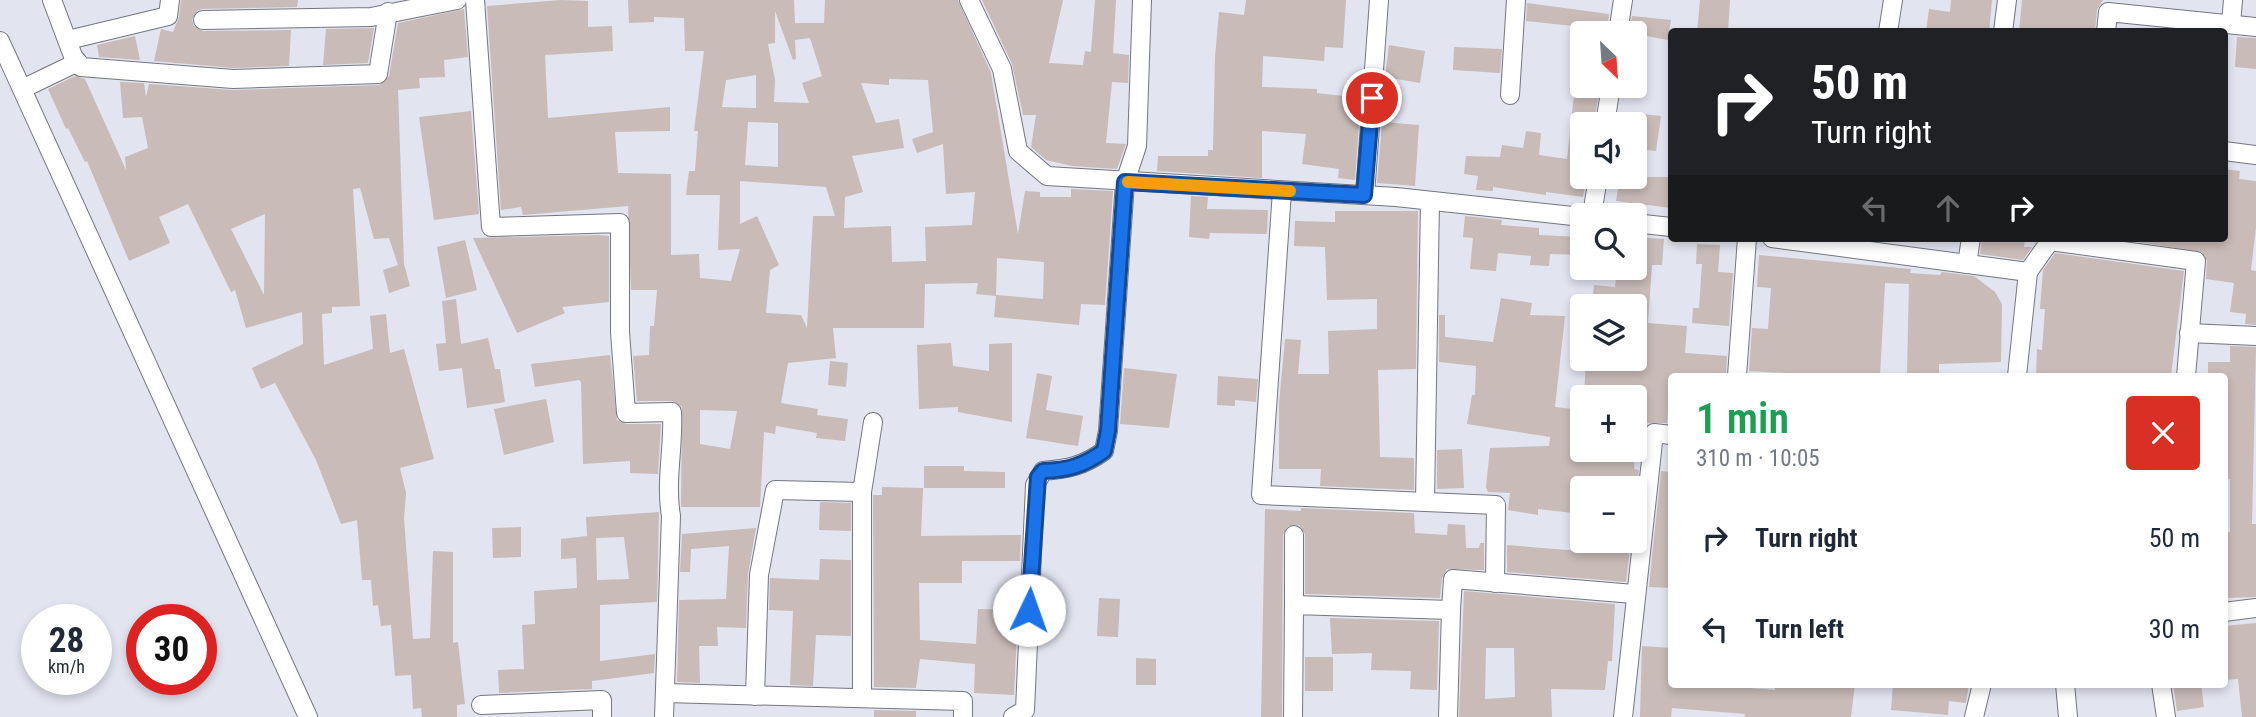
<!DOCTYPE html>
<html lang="en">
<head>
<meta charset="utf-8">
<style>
  body { margin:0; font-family:"Roboto Condensed",sans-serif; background:#f2f2f3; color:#1f2937; height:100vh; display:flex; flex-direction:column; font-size:26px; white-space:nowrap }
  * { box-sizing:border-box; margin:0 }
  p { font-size:23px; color:#747a83 }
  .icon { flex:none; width:38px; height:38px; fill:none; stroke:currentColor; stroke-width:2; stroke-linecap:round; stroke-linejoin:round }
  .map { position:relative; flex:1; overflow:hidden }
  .side { position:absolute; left:1668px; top:373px; width:560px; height:315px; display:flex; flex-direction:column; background:#fff; border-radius:7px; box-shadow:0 4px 10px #0003 }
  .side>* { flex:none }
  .guide { position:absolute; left:1668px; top:28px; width:560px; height:214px; border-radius:7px; box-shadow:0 4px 10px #0003; background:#202124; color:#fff; overflow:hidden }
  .needle { width:46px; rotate:155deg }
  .tools { position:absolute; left:1570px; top:21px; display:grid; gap:14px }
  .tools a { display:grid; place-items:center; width:77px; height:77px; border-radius:7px; background:#fff; box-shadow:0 4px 10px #0003; font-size:35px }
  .speed { position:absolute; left:21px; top:604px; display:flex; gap:14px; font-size:35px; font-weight:700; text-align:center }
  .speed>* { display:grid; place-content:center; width:91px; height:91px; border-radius:50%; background:#fff; box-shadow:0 4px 10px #0003; line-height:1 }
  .speed small { font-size:18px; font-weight:400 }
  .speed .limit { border:10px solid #d22; background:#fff; color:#111 }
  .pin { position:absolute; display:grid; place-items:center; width:60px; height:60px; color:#fff; margin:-30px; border:4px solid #fff; border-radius:50%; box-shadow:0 2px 7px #0007 }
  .me { position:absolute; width:77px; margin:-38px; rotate:3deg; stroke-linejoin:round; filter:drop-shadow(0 0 5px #0008) }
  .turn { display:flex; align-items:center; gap:24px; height:147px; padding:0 28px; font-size:32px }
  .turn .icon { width:91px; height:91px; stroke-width:2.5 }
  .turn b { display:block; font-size:49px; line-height:60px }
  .lanes { display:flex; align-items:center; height:66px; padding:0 28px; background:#0003; justify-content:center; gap:35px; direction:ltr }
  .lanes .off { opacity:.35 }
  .round { display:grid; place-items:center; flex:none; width:74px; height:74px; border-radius:7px; background:#f2f2f3 }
  .summary { display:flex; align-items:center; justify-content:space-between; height:119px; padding:0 28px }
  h1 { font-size:42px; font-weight:600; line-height:52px; color:#1e9e55 }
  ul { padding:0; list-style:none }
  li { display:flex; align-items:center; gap:21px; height:91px; padding:0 28px }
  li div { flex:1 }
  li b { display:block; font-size:26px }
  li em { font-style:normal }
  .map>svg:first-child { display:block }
</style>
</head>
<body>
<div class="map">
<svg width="2256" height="717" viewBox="0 0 2256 717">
  <rect width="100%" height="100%" fill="#e2e4f0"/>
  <g fill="#c8bbb8" fill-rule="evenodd">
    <path d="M181 0H298L297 7 202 9 197 11 192 20 194 26 203 31 291 30 289 66 233 68 154 61 161 29 173 32 179 17Z"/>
    <path d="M561 0 588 1V27L612 26 613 51 545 55 548 118 670 107V131L615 132 618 173 671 174V255L699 254 700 278 731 281 740 249 718 250 720 195H686L689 171H695L698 131H694L704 51H685L684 18 654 17V22L629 23 628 0H794L795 23H824L825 0H958L991 73 1018 234 1025 191 1040 192V197H1071V189L1113 191 1105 305 1081 304 1079 325 994 317 996 296 976 294 978 283 925 284 924 328H833L836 358 788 363 781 403 818 409 817 415 848 419 845 441 816 438 817 433 776 426 775 434 764 432 760 507H681L682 407 672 401H637L633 356 649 355 650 326H654L657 290H631L628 206 523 215 521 207 501 210 487 6ZM775 11 793 60 796 59 795 40 810 38 822 76 802 83 809 103 774 102 775 80 768 44 775 43ZM756 75V108L722 107 726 80ZM889 79 928 80 933 132 912 139 917 153 943 144 946 194 975 192 972 225 925 227 926 261 892 262 891 226 844 228 845 197 863 192 852 156 904 148 899 119 876 123 861 83 889 85ZM748 122 778 123V167L745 165ZM740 181 826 187 835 216H813L807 328 801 315 766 313 770 270 779 265 757 216 740 224ZM997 258 1044 262 1043 299 996 295ZM700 410 737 411 730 449 700 444Z"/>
    <path d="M982 0H1063L1049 63 1083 65 1085 51 1091 52 1095 0H1116L1113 53 1129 55 1128 83 1112 82 1106 143 1126 144 1117 169 1072 166 1046 160 1031 147 1036 115H1023L1012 64Z"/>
    <path d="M1246 0H1346L1343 48 1325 47 1324 61 1263 56 1262 87 1317 89V93L1361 98 1355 180 1338 178 1339 169 1302 164 1306 134 1262 131V178L1157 171 1158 156H1208V150H1213L1215 57 1219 12 1244 15Z"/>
    <path d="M1700 0H1730L1728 32H1697Z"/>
    <path d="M1951 0H1992L1989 32H1926L1929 9 1950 12Z"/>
    <path d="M2022 0H2103L2097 10 2095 32H2019Z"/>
    <path d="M1527 3 1609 14 1607 33H1581L1582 27 1526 21Z"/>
    <path d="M464 9 468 57 444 60 445 77 419 78 420 88 398 90 404 264 410 286 389 293 383 270 398 265 389 238 374 239 360 188 353 189 360 306 332 307V313L322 314 324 365 373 349 370 316 386 314 390 353 404 349 434 459 400 468 406 493 404 519 413 639 430 638 433 551 453 552V643L458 642 465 704 457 705V717H422L421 708 413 709 411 675 395 676 391 625 381 626 378 605 373 606 371 580H362L357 520 341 524 316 460 275 383 261 389 252 368 303 344 302 312 246 328 235 290 231 292 188 204 159 217 170 243 129 261 87 161 85 162 68 128 66 129 48 89 75 76 85 79 126 170 125 157 148 148 142 117 123 118 120 82 144 83 146 97 149 84 233 90 379 85 389 76 398 23ZM265 214 264 295 231 229Z"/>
    <path d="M1632 16 1671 20 1668 40 1629 33Z"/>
    <path d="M374 28 368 63 323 65 326 29Z"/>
    <path d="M135 36 140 60 99 57 97 45Z"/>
    <path d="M2237 37 2256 38V69L2235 67Z"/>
    <path d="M1389 45 1425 51 1420 83 1385 77Z"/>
    <path d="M1454 47 1502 49 1500 73 1453 70Z"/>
    <path d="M1575 86H1600L1594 124H1582V177H1587L1583 197 1546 192V195L1493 187V191L1476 190 1478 176 1464 174 1466 156 1500 157 1502 145 1523 148 1526 131 1541 133 1539 155 1567 159Z"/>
    <path d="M471 111 479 214 434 220 419 117Z"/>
    <path d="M1634 113 1661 116 1656 151 1637 149 1639 131 1634 130Z"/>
    <path d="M1382 122 1419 125 1415 186 1377 183Z"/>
    <path d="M2224 169 2240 171 2239 179 2256 181V227L2251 270 2256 271V325L2245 324 2246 314 2230 312 2234 283 2206 279 2207 261 2202 252 2112 238H2224Z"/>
    <path d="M1620 177H1671V208L1616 201Z"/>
    <path d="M1191 196 1208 197 1207 209 1268 210 1267 234 1210 233 1209 239 1189 237Z"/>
    <path d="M1335 211H1418L1416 369 1378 370 1380 457 1414 458V490L1320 486 1321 469H1279V403L1285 339 1301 340 1298 374H1329L1328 331 1377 329V299L1327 300 1325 247 1294 246 1295 221 1335 222Z"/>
    <path d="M1465 216 1502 220 1501 225 1539 228V235L1582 237V255L1550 254 1549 266 1530 265 1531 256 1498 253 1496 271 1470 269 1473 238 1463 237Z"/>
    <path d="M599 235 609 236V302L562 307 565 313 517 333 473 238Z"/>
    <path d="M1634 237 1664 239 1662 265H1652L1648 323 1687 326 1685 353 1727 356 1726 376H1671L1667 423H1634V397H1584L1586 359H1634V306H1592L1594 285 1615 287 1617 268 1634 269Z"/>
    <path d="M1982 238H2025L2024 247H2032L2023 260 1980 254Z"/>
    <path d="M465 240 477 290 446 298 437 247Z"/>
    <path d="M1697 244 1720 245 1718 272 1733 273 1729 326 1692 323 1693 308H1699L1702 264H1696Z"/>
    <path d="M2055 253 2184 271 2171 376H2036L2037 349 2042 350 2045 309H2040L2043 270Z"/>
    <path d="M1759 255 1911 269 1910 273 1940 275 1942 272 1974 276 1995 292 2002 304 2001 362 1939 364V374H1907L1909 279V284L1885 283 1880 376H1786V373L1749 371 1752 328 1768 329 1771 288 1757 287Z"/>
    <path d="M1501 298 1532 303 1530 315 1565 316 1555 407 1582 410 1579 449 1582 451 1609 454V450H1635L1634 469 1639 470 1634 507V488H1582V514L1538 509V515L1508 510 1510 493 1488 492 1486 487 1490 448 1549 446 1550 437 1467 424 1472 395H1475L1476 366 1439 362V315H1445V337L1493 342Z"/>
    <path d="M456 299 461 344 488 338 495 369H500L505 402 467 408 462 368 439 371 436 344 446 343 442 301Z"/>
    <path d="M951 343 953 366 989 371V344L1012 343V422L958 412V407L919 409 917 345Z"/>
    <path d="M2230 346 2256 347 2252 524H2256V597L2224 598V532H2230V479H2224V376H2208V362H2230Z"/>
    <path d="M610 355 617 420 626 424H661L658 474 630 473V461L583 464 581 382 579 380 535 387 531 364Z"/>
    <path d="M830 361 848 363 846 387 828 385Z"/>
    <path d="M1124 368 1177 374 1169 428 1120 424Z"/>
    <path d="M1037 373 1052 376 1046 410 1083 416 1078 446 1026 438Z"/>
    <path d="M1218 376 1258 379 1256 402 1235 400V406L1217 405Z"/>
    <path d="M546 399 554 442 504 455 494 409Z"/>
    <path d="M1462 449 1464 488 1437 489V450Z"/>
    <path d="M924 466H964V471L1005 472V488H924Z"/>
    <path d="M1661 471 1671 472V588L1649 587Z"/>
    <path d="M882 487 923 488 921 536 1021 535 1020 561H962V583H919L920 640 976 644 978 609 1018 610 1014 695 974 693 975 664 920 659 916 688 874 687 873 495H882Z"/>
    <path d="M820 502 851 503V531L819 530Z"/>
    <path d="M1301 508 1414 513 1415 533 1447 535 1448 524 1465 525 1466 548H1479L1480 543H1484V570L1447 569 1442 578 1440 598 1305 594V534L1299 525 1288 526 1283 535 1282 717H1261L1265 509 1301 511Z"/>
    <path d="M659 512 657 602 600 605V661L655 654 654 673 592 681V689L499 693 498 670 524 669 522 625 535 624 534 591 577 588 576 558 561 559V539L587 536 586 517ZM624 537 629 579 597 580 596 538Z"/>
    <path d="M521 527V557L493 558 492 528Z"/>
    <path d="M756 528 748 574 746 628 717 627 718 646H699L700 683 677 682 679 600 726 599 728 563 729 546 691 549 690 572H680L682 534Z"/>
    <path d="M1580 541H1631L1626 582 1507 572V545L1580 551Z"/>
    <path d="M820 559 851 560V636L816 635 813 686 790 685 793 611 769 610 770 578 819 580Z"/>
    <path d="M1464 591 1615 604 1612 661H1608L1605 690 1551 689 1552 717H1459ZM1486 648H1514L1515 697 1485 699Z"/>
    <path d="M1099 598 1120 599 1118 637 1097 636Z"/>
    <path d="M1330 618 1439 621 1437 690 1410 689 1411 671 1371 670 1372 653 1332 654Z"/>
    <path d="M2256 623V717H2242L2238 679 2224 680V626Z"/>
    <path d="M1642 646 1671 648V684H1736V687L1775 690V686L1787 687 1788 684H1855L1851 717H1744L1745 714 1672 708 1671 717H1640Z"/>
    <rect x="1305" y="657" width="28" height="34"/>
    <path d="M1136 658 1156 659V685H1136Z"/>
    <path d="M1893 684H1969L1966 703 1949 701 1948 715 1891 710Z"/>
    <path d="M2173 684H2201L2204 707 2177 711Z"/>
    <path d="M874 710 916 711V717H874Z"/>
  </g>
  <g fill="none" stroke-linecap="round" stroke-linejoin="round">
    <g stroke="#747680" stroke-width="20">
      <g id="minor">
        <path d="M52 0 73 56 81 67 233 79 378 74 388 12"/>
        <path d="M475 0 491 227 620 223V332L626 413 672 412C674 448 665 480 671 516L664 717"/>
        <path d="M969 0 1002 69 1018 151 1047 176 1396 197 1582 217"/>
        <path d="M203 20 371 17 457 0"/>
        <path d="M2231 24 2233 0"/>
        <path d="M1888 32 1893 0"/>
        <path d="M2003 32 2007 0"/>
        <path d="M2106 32 2108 12 2256 27"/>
        <path d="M1618 33 1623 0"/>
        <path d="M68 40 168 16 170 0"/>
        <path d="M0 41 308 717"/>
        <path d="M22 89 78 62"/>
        <path d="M1510 95 1516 0"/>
        <path d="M1605 124 1611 86"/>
        <path d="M2224 151 2256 155"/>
        <path d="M1282 191 1261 495 1496 505 1495 583"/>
        <path d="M1365 195 1379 0"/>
        <path d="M1592 215 1598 177"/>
        <path d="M1634 223 1671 227"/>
        <path d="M1772 238 2028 272 2017 376"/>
        <path d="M1967 264 1971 238"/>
        <path d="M2028 272 2050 241 2196 261 2186 376"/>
        <path d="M2189 333 2256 336"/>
        <path d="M1737 376 1747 238"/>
        <path d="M1425 502 1430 201"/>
        <path d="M1294 605V535"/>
        <path d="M2224 612 2256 608"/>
        <path d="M2065 684 2068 717"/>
        <path d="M2161 684 2166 717"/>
        <path d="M665 693 963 701V717"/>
        <path d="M755 696 759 575 775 490 862 492 873 422"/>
        <path d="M862 698V492"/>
        <path d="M481 705 602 700V717"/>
        <path d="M1013 717 1025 710 1035 485 1043 471C1068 469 1083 466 1104 451L1108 431 1125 182 1137 146 1142 0"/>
        <path d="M1293 717 1294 605 1451 610 1453 579 1634 594"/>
        <path d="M1448 717 1451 610"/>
        <path d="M1623 717 1654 433 1671 435"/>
        <path d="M1974 717 1982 684"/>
      </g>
    </g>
    <use href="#minor" stroke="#fff" stroke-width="18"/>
  </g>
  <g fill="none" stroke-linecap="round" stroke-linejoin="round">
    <g stroke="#114b97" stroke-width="18">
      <path id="route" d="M1029 610 1038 477 1043 471C1068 470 1083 466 1104 451L1108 431 1125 182 1364 195 1372 98"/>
    </g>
    <use href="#route" stroke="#1a73e8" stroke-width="12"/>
    <path stroke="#f59e0b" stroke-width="12" d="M1128 182 1290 191"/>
  </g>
</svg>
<div class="tools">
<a><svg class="needle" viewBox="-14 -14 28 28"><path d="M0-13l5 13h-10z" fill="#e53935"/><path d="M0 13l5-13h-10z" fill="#747a83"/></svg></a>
<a><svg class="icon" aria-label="sound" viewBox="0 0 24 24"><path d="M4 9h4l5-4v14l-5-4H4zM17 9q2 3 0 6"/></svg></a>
<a><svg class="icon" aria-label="search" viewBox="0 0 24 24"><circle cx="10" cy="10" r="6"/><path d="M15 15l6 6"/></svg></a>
<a><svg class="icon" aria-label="layers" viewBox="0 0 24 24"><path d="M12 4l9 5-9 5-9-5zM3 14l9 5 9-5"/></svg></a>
<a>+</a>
<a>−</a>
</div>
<div class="speed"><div>28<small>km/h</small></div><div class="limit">30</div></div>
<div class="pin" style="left:1372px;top:98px;background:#d93025"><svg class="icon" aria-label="arrive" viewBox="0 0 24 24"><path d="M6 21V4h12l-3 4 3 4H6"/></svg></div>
<svg class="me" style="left:1029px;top:610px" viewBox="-20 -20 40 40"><circle r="19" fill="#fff"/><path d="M0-13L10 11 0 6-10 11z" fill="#1a73e8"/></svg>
<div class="guide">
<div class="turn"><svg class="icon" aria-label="right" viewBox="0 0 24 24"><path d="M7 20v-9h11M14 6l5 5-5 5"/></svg><div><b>50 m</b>Turn right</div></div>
<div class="lanes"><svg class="icon off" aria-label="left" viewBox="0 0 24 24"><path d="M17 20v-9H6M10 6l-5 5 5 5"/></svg><svg class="icon off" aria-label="ahead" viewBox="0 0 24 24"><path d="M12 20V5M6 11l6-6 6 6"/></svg><svg class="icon" aria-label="right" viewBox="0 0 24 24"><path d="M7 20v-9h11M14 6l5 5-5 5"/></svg></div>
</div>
<section class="side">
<div class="summary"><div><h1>1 min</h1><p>310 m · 10:05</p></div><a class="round" style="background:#d93025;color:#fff"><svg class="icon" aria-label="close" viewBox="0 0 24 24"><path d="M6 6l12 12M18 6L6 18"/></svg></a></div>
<ul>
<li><svg class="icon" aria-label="right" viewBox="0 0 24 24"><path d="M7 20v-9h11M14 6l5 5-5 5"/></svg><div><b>Turn right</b></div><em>50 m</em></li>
<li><svg class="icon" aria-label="left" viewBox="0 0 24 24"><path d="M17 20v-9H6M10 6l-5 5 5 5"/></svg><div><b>Turn left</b></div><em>30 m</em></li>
</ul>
</section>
</div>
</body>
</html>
